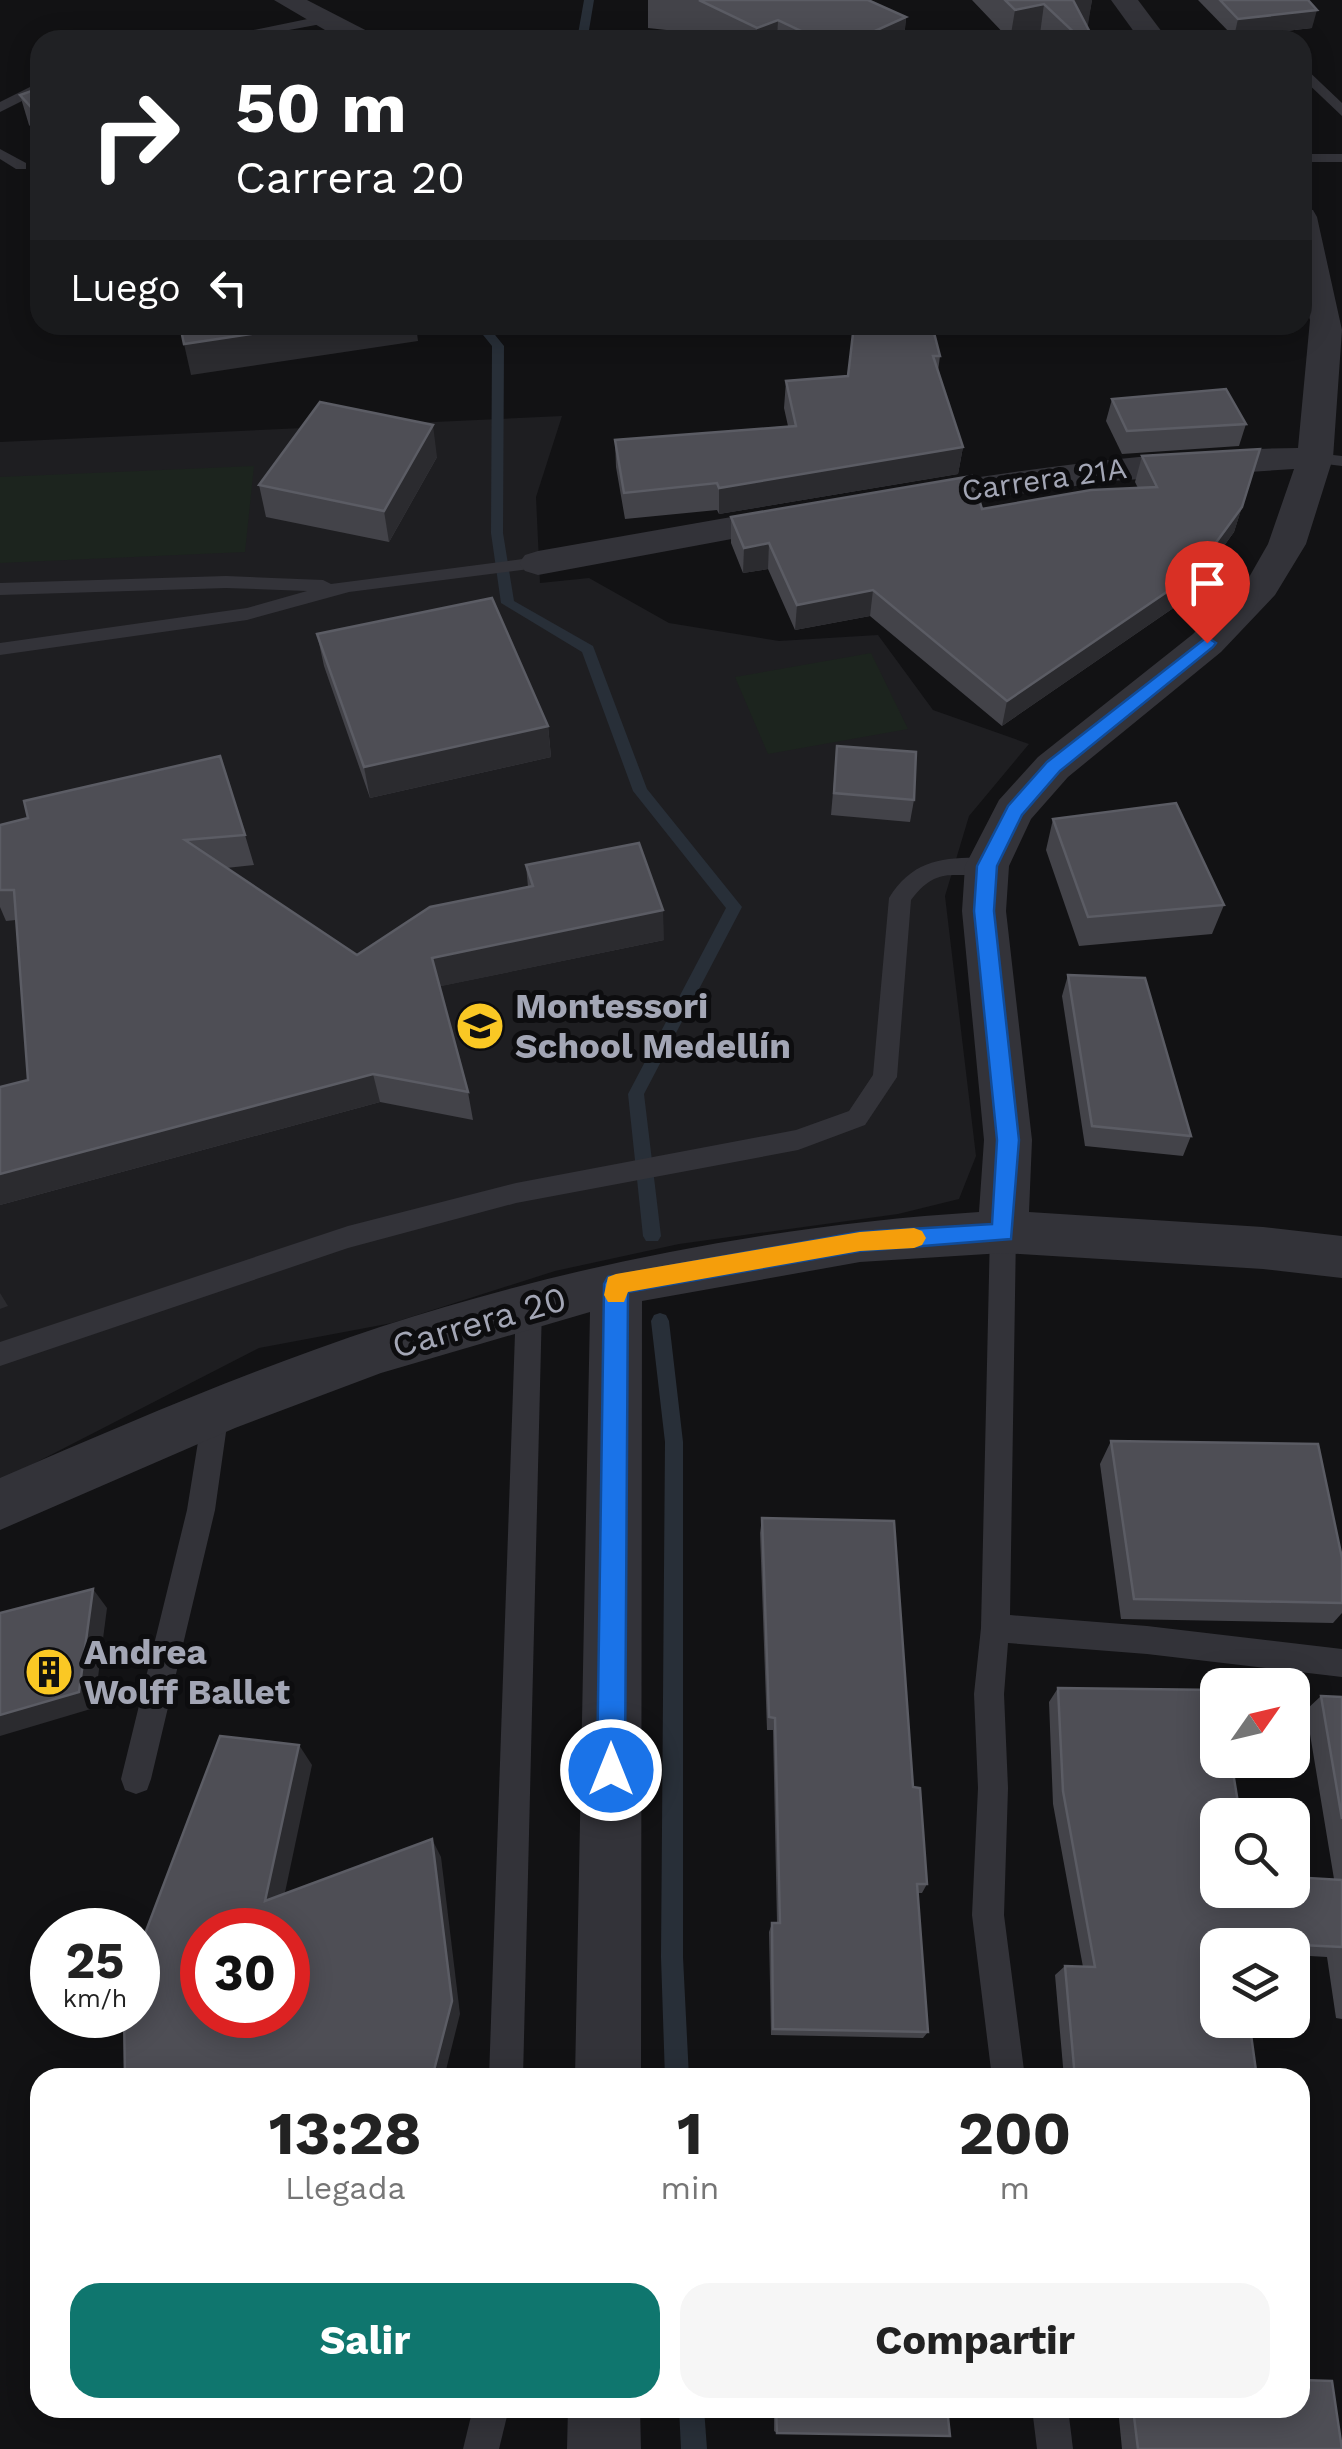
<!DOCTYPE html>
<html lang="es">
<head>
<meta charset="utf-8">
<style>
  body { margin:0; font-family:"Work Sans",sans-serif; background:#f6f6f6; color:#222; height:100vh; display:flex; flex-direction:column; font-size:38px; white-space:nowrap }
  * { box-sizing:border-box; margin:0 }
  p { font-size:32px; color:#767676 }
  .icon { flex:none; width:55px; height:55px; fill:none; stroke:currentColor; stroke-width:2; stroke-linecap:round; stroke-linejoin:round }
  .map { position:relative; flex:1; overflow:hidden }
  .drawer { position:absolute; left:30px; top:2068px; width:1280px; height:350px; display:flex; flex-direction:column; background:#fff; border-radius:30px; box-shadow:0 5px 25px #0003 }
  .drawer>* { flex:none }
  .guide { position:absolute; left:30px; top:30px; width:1282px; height:305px; border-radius:30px; box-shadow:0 5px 25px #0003; background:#202124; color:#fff; overflow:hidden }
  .needle { width:65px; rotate:56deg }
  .buttons { position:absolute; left:1200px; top:1668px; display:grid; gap:20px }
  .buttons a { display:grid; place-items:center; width:110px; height:110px; border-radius:20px; background:#fff; box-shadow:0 5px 25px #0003; font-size:50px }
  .speed { position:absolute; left:30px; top:1908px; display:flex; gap:20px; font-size:50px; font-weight:700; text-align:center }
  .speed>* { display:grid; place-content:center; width:130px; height:130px; border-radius:50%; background:#fff; box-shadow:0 5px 25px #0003; line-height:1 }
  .speed small { font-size:25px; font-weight:400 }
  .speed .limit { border:15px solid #d22; background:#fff; color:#111 }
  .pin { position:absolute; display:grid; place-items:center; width:85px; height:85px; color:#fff; margin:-102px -42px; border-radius:50% 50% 50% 0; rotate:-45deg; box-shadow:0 0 10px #0007 }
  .pin .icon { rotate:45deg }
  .me { position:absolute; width:110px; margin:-55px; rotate:0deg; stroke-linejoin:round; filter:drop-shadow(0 0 8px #0008) }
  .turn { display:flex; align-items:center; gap:35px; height:210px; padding:0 40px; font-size:45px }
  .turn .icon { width:130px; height:130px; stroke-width:2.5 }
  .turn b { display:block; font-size:70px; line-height:85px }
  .then { display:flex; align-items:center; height:95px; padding:0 40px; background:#0003; gap:20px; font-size:38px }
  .eta { display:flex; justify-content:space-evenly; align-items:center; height:170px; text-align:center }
  .eta b { font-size:60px; font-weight:700; line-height:70px }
  .primary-button { display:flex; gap:20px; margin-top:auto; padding:20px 40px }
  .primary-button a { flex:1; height:115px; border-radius:30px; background:#0f766e; color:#fff; font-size:40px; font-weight:700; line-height:115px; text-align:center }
  .primary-button a+a { background:#f6f6f6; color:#222 }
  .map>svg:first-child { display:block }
</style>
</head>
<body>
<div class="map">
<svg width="1342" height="2449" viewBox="0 0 1342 2449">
  <rect width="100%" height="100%" fill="#121214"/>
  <path fill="#1e1e21" d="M562 416 536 497 540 583 589 578 669 623 779 641 878 635 933 710 1029 744 969 816 945 896 976 1156 959 1199 898 1214 679 1244 555 1271 392 1323 259 1348 0 1481V442Z"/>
  <g fill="#1c241e">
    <path d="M254 466 245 552 0 563V477Z"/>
    <path d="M871 653 908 729 768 754 735 677Z"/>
  </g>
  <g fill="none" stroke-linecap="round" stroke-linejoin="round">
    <g fill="#282f38" fill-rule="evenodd">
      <path d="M584 0H594L588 36 580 40H564L578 34Z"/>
      <path d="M475 325H487L504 346 503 533 514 601 593 646 647 789 742 907 644 1094 661 1236 658 1241H646L643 1236 628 1094 726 908 633 791 582 652 501 603 491 533 492 346Z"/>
      <path d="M660 1313 666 1315 669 1321 683 1442V1957L689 2078H665L661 1957 665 1442 651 1321 654 1315Z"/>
      <path d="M679 2408H704L707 2449H681Z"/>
    </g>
    <g fill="#333339" fill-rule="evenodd">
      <path d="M327 15 332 16V22L235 40H205Z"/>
      <path d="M1302 65 1342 103V116L1302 78Z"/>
      <path d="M40 82V92L0 112V102Z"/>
      <path d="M0 149 26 163V169H16L0 159Z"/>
      <rect x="1302" y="154" width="40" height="8"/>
      <path d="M1315 453 1342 456V466L1309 462 1306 458Z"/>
      <path d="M538 557 547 563 545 567 349 592 247 620 0 655V643L247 608 307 591 226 588 0 595V583L226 576 323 580 331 584Z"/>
      <path d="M987 858 998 866 995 872C957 882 940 861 911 900L897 1077 865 1125 798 1150 516 1203 348 1248 0 1366V1342L348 1226 516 1183 796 1130 849 1111 873 1075 889 898C913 859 945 857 987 858Z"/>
      <path d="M1003 1221 1012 1225 1016 1232 1010 1615 1147 1626 1342 1649V1677L1147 1654 1008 1643 1004 1694 1008 1788 1004 1915 1025 2078H992L972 1915 978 1788 974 1694 981 1628 990 1232 994 1225Z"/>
      <path d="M529 1294 538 1297 542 1305 523 2078H489L516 1305 520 1297Z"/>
      <path d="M216 1399 225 1402 229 1411 215 1510 151 1779 147 1790 136 1794 125 1790 121 1779 187 1510 203 1411 207 1402Z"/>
      <path d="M473 2408H509L499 2449H463Z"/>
      <path d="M1032 2408H1068L1073 2449H1037Z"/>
    </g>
    <g fill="#333339" fill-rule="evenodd">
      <path d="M274 0H307L373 34 377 40H342Z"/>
      <path d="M1111 0H1138L1168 40H1140Z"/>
      <path d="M1302 208 1313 210 1317 217 1342 330 1333 458 1306 544 1275 595 1221 652 1068 777 1031 819 1009 866 1006 911 1032 1140 1029 1212 1263 1227 1342 1236V1278L1263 1269 1003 1253 860 1262 642 1301 641 2078H575L590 1312 381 1373 235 1428 0 1530V1478C125 1424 250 1370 380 1327 574 1264 775 1225 979 1212L984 1140 962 911 965 866 999 800 1038 757 1193 634 1248 579 1268 544 1294 469 1110 481 907 510 894 507 889 499 894 491 907 488C1037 468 1167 449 1298 448L1310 320 1302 288Z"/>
      <path d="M799 505 812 508 817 516 812 524 538 575 525 571 519 563 525 555 538 551Z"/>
      <path d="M568 2408H640L641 2449H567Z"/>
    </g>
  </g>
  <g fill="#434349">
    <path d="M648 0H868L906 17 904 40H708L694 33 648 28Z"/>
    <path d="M972 0H1092L1087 26 1094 40H1045L1040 34 1010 40Z"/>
    <path d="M1198 0H1308L1312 28 1234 37Z"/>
    <path d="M40 88V138L29 125 20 95Z"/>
    <path d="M854 325 940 356 938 371 963 447 958 474 719 514 717 510 625 519 616 467 615 440 788 426 784 408 786 381 848 376Z"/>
    <path d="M1112 399 1246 424 1239 446 1122 454 1106 421Z"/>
    <path d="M1260 449 1234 532 1185 600 1002 726 870 616 795 630 768 569 743 573 731 543V517L982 509 1138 488 1135 482 1142 456Z"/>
    <path d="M437 457 389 542 266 517 259 485Z"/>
    <path d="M317 634 548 726 551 757 370 798 324 666Z"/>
    <path d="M837 746 914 800 910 822 831 815Z"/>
    <path d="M1053 819 1224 905 1212 934 1079 946 1046 850Z"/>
    <path d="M0 825 245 835 254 865 226 868 357 955 528 887 526 865 664 940 440 986 468 1092 473 1120 380 1102 0 1205V1087L28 1080 16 920 6 921 0 907Z"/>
    <path d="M1068 975 1191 1136 1183 1156 1085 1146 1062 996Z"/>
    <path d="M1111 1441 1342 1558V1613L1333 1623 1121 1619 1100 1464Z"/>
    <path d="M762 1518 913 1787 927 1884 922 1893H918L928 2032 923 2038 771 2035 769 1932 772 1923H777L773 1730H767L760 1533Z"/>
    <path d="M1058 1688 1218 1890 1334 1879 1306 1710 1321 1696 1342 1697V2019L1336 2018 1327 1957 1292 1955V1945H1218L1257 2078H1064L1055 1975 1065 1966 1083 1967 1053 1804 1049 1702Z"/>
    <path d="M774 2408H947L777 2433 774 2431Z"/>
    <path d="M1118 2408H1300L1342 2449H1122Z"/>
  </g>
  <g fill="#2b2b2f">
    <path d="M1073 0H1092L1088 25 1070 29Z"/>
    <path d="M1044 4 1040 34 1010 40 1015 10Z"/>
    <path d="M1317 10 1312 28 1234 37 1238 19Z"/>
    <path d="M906 17 904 40H855Z"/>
    <path d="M778 20 777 40H757V28Z"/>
    <path d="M310 325H416L418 341 191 375 184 344Z"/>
    <path d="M433 425 437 457 389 542 384 511Z"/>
    <path d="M963 447 958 474 719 514V488Z"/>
    <path d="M1242 507 1234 532 1185 600 1002 726 1007 701Z"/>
    <path d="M769 543 768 569 743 573 744 548Z"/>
    <path d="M873 590 870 616 795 630 797 605Z"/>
    <path d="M548 726 551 757 370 798 364 767Z"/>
    <path d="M663 910 664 940 437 987 432 958Z"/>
    <path d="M373 1074 380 1102 0 1205V1174Z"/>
    <path d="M0 1293 8 1306 0 1309Z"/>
    <path d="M93 1589 107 1608 94 1708 0 1736V1715Z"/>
    <path d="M299 1745 312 1765 280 1916 265 1901Z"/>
    <path d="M432 1839 441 1857 460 2014 444 2078H432Z"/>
  </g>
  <g fill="#4e4e55" stroke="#5b5c64" stroke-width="2.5" fill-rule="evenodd">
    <path d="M699 0H868L906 17 855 40H820L778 20 757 28Z"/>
    <path d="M1005 0H1073L1094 40H1082L1044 4 1015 10Z"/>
    <path d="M1220 0H1308L1317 10 1238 19Z"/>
    <path d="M40 88V117L20 95Z"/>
    <path d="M180 325H310L184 344Z"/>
    <path d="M854 325H932L940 356H933L963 447 719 488 717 483 624 493 615 440 796 426 786 381 848 376Z"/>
    <path d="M1226 389 1246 424 1127 431 1112 399Z"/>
    <path d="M320 402 433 425 384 511 259 485Z"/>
    <path d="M1260 449 1242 507 1193 574 1007 701 873 590 797 605 769 543 744 548 731 517 972 476 982 509 1091 490 1157 487 1142 456Z"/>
    <path d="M492 598 548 726 364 767 317 634Z"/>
    <path d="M837 746 916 752 914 800 834 793Z"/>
    <path d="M220 756 245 835 185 840 357 955 430 907 533 886 526 865 639 843 663 910 432 958 468 1092 373 1074 0 1174V1087L28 1080 14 890H0V825L28 818 24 801Z"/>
    <path d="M1176 803 1224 905 1088 917 1053 819Z"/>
    <path d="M1068 975 1145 978 1191 1136 1092 1126Z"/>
    <path d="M1111 1441 1318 1444 1342 1558V1603L1134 1599Z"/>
    <path d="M762 1518 894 1521 913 1787 920 1788 927 1884H917L928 2032 773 2029 772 1923H780L775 1718 769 1717Z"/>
    <path d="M93 1589 79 1692 0 1715V1613Z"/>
    <path d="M1058 1688 1218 1690V1760H1231L1240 1815H1218V1890H1292V1877L1342 1880V1947L1238 1942V1945H1218V2020H1249L1257 2078H1075L1065 1966 1095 1967 1063 1791Z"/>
    <path d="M1321 1696 1342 1697V1819Z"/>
    <path d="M220 1736 299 1745 265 1901 432 1839 452 2001 432 2078H125L124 2015H138V1952ZM202 1930H288V2015H202Z"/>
    <path d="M1300 2380 1332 2381 1342 2449H1138L1133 2408H1300Z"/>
    <path d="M776 2408H947L950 2436 777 2433Z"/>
  </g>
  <path fill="#1a73e8" stroke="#114b97" stroke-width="2.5" d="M1207 637 1216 643 1213 647 1060 771 1022 815 997 866 994 911 1019 1140 1011 1239 860 1251 628 1292 625 1770 621 1779 611 1783 601 1779 597 1770 604 1284 608 1277 860 1232 992 1224 997 1140 974 911 977 866 1008 806 1047 762Z"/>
  <path fill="#f59e0b" d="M914 1228 922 1231 926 1238 922 1245 914 1248 860 1251 628 1292 624 1302H608L604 1295 608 1277 616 1274 860 1232Z"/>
  <defs>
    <g id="school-disc" transform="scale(2.5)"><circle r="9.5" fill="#fac824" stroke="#0d0d0f"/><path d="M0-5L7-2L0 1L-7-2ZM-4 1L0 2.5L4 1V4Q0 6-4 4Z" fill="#111"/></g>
    <g id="building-disc" transform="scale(2.5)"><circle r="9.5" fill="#fac824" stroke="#0d0d0f"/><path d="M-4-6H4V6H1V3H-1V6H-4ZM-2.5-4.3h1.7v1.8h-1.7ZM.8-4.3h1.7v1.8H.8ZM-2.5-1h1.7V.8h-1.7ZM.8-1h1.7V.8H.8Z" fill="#111"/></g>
  </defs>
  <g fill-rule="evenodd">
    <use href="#school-disc" x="480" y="1026"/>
    <use href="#building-disc" x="49" y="1672"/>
  </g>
  <g text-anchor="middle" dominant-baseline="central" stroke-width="10" stroke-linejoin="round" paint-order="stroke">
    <g font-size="30" fill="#a3a6b5" stroke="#0d0d0f">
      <text transform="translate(1044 479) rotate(-8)">Carrera 21A</text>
    </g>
    <g font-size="35" font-weight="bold" fill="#a3a6b5" stroke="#0d0d0f" text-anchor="start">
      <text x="515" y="1006">Montessori<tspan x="515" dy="40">School Medellín</tspan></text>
      <text x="84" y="1652">Andrea<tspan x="84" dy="40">Wolff Ballet</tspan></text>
    </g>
    <g font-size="35" fill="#a3a6b5" stroke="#0d0d0f">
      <text transform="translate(479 1322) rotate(-16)">Carrera 20</text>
    </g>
  </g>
</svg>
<div class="buttons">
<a><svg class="needle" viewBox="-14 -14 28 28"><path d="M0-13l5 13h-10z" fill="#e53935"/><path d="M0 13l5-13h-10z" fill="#767676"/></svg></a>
<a><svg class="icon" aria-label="search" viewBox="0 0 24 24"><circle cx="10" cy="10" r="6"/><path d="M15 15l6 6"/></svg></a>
<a><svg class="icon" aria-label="layers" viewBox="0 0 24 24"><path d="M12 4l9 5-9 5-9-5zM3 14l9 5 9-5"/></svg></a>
</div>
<div class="speed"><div>25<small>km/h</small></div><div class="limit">30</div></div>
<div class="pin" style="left:1207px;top:643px;background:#d93025"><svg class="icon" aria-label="arrive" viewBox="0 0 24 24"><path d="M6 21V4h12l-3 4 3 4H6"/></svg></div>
<svg class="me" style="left:611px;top:1770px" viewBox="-20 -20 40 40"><circle r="17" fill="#1a73e8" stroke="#fff" stroke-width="3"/><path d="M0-11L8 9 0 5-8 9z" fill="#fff"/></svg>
<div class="guide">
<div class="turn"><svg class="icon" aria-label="right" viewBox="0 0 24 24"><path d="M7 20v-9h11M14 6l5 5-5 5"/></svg><div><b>50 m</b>Carrera 20</div></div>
<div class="then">Luego<svg class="icon" aria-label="left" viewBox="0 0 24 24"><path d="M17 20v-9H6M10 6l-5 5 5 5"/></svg></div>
</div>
<section class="drawer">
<div class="eta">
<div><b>13:28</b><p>Llegada</p></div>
<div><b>1</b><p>min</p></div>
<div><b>200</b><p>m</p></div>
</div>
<div class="primary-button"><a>Salir</a><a>Compartir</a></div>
</section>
</div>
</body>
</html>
